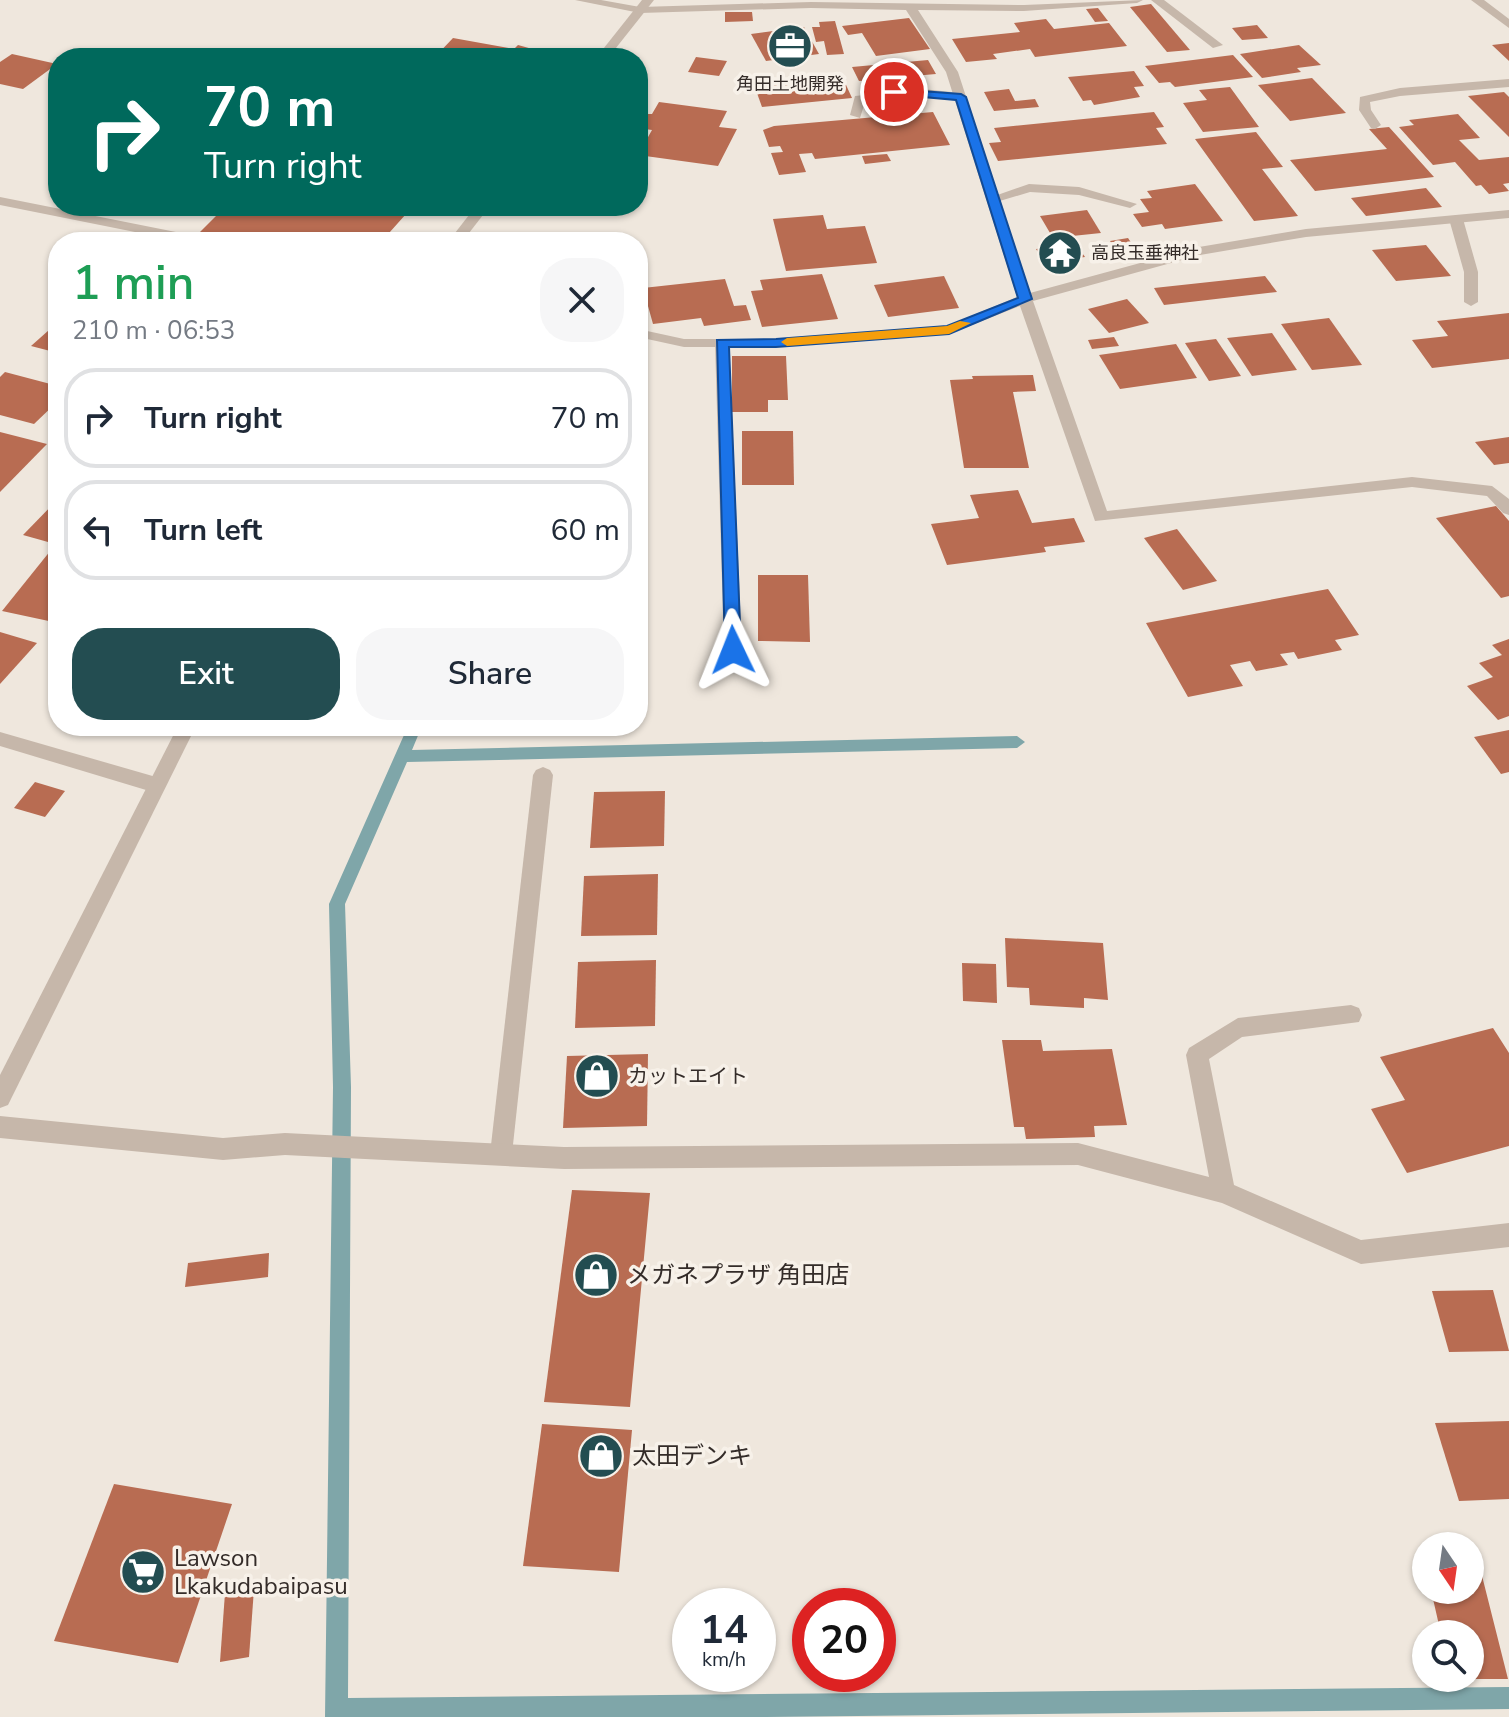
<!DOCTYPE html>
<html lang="en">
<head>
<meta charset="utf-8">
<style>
  body { margin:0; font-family:"Nunito Sans","Noto Sans JP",sans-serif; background:#f6f6f7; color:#1f2937; height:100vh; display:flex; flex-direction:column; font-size:30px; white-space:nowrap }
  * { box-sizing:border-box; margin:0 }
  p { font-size:26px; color:#747a83 }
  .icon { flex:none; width:44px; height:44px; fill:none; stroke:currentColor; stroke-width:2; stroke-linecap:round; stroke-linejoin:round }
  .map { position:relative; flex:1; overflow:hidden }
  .details { position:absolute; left:48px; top:232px; width:600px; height:504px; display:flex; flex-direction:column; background:#fff; border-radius:32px; box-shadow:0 2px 6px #0004 }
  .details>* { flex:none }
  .hud { position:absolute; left:48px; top:48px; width:600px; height:168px; border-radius:32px; box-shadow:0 2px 6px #0004; background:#00695c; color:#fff; overflow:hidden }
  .needle { width:52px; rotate:167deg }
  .tools { position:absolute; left:1412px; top:1532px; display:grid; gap:16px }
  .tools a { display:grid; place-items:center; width:72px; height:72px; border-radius:50%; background:#fff; box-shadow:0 2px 6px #0004; font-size:40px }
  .speed { position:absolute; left:672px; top:1588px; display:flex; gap:16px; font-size:40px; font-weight:700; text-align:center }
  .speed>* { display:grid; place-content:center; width:104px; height:104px; border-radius:50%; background:#fff; box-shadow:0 2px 6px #0004; line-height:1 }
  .speed small { font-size:20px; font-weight:400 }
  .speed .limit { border:12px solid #d22; background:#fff; color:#111 }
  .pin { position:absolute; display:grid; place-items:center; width:68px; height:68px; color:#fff; margin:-34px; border:4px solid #fff; border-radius:50%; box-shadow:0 2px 8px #0007 }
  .me { position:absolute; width:88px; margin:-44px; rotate:358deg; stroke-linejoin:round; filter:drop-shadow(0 0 6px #0008) }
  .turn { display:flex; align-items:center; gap:28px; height:168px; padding:0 24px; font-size:36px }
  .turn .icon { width:104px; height:104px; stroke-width:2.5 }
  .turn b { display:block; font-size:56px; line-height:68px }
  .round { display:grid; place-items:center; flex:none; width:84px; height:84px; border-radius:32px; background:#f6f6f7 }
  .head { display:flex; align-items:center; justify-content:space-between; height:136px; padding:0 24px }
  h1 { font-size:48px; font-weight:600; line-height:60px; color:#1e9e55 }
  .button { display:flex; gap:16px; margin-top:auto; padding:16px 24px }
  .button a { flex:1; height:92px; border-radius:32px; background:#234d51; color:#fff; font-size:32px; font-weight:600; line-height:92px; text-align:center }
  .button a+a { background:#f6f6f7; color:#1f2937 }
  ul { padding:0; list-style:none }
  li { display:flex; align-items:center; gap:24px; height:100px; margin:0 16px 12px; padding:0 8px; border:4px solid #e0e1e3; border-radius:32px }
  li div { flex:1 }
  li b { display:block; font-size:30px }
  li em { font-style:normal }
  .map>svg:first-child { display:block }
</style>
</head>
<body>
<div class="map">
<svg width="1509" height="1717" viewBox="0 0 1509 1717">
  <rect width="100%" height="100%" fill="#efe7dd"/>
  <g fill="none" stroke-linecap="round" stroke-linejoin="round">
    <path fill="#7fa6a9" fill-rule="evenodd" d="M408 726H422L412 750 1017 736 1025 742 1017 748 407 762 345 904 351 1087 348 1698 1509 1687V1709L767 1717H325L333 1087 329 904Z"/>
  </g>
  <g fill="#b86c52">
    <path d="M1151 4 1190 50 1167 52 1130 7Z"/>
    <path d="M1098 8 1108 21 1095 22 1086 9Z"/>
    <path d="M725 12H752L753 21 725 22Z"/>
    <path d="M909 18 930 49 876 56 862 33 848 35 842 26Z"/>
    <path d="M1046 19 1054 29 1109 23 1127 46 1035 57 1030 49 993 54 997 59 966 62 952 39 1020 32 1014 23Z"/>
    <path d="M835 21 844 54 827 55 824 41 816 42 812 27H820L819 22Z"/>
    <path d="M1257 25 1268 38 1242 40 1232 28Z"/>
    <path d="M804 27 819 54 766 61 751 34Z"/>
    <path d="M453 38 514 49 518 45 543 52 538 58H434Z"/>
    <path d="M1509 43V61L1492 45Z"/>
    <path d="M1299 45 1321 65 1297 68 1301 72 1262 78 1240 54Z"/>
    <path d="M12 54 57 64 23 89 0 84V62Z"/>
    <path d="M1233 55 1253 77 1175 87 1170 82 1159 83 1145 66Z"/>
    <path d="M696 57 727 61 719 76 688 72Z"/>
    <path d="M928 60 936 74 913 76 918 86 877 90 872 80 859 81 852 67Z"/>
    <path d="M1134 71 1144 86 1134 87 1140 97 1094 105 1091 100 1083 101 1068 77Z"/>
    <path d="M841 74 852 98 762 107 753 82Z"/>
    <path d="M1312 78 1346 113 1290 121 1258 85Z"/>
    <path d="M1230 87 1259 127 1203 132 1183 103 1207 100 1199 90Z"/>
    <path d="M1009 89 1015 101 1035 99 1039 107 994 111 984 92Z"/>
    <path d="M1504 92 1509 97V137L1468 96Z"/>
    <path d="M659 102 727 111 719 127 737 129 718 166 638 155 652 130 638 128V122L643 114H652Z"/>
    <path d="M933 112 950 145 815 159 812 153 799 154 806 172 779 175 771 153 783 152 780 146 769 147 763 130 774 126Z"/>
    <path d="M1154 112 1164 127 1156 128 1167 144 998 161 989 143 1001 142 994 128Z"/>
    <path d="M1458 114 1480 138 1459 140 1479 160 1509 157V183L1503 184 1509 191 1489 194 1481 185 1476 186 1455 162 1433 165 1399 127 1414 125 1409 120Z"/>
    <path d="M1389 127 1434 177 1315 191 1290 160 1387 149 1369 129Z"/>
    <path d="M1256 132 1283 167 1262 169 1298 216 1254 221 1195 139Z"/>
    <path d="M887 154 891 161 865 164 862 156Z"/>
    <path d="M1195 184 1223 221 1165 229 1162 224 1142 227 1133 214 1149 212 1140 199 1152 198 1147 191Z"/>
    <path d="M1426 188 1442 207 1366 216 1351 198Z"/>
    <path d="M226 206H287L328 214 335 206H366L406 214 381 242H248L200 232Z"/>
    <path d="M1087 210 1101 233 1053 238 1040 216Z"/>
    <path d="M823 215 827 229 865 226 877 263 786 271 773 219Z"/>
    <path d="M1128 238 1136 250 1118 253 1110 241Z"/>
    <path d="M1075 243 1085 257 1045 263 1036 249Z"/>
    <path d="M1426 245 1451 276 1396 281 1372 250Z"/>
    <path d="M822 274 838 319 762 327 751 291 763 290 760 280Z"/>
    <path d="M944 276 959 308 888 317 874 285Z"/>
    <path d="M1265 276 1277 292 1164 305 1154 288Z"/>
    <path d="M725 279 734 306 746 305 751 320 704 326 701 318 653 324 643 288Z"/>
    <path d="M1127 299 1149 323 1109 333 1088 309Z"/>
    <path d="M1509 313V359L1432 368 1412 340 1448 336 1437 321Z"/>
    <path d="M1329 318 1362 365 1312 370 1281 324Z"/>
    <path d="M58 322V353L31 346Z"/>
    <path d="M1272 333 1297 370 1252 376 1227 338Z"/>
    <path d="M1114 337 1119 346 1092 349 1088 340Z"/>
    <path d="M1216 339 1241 376 1209 381 1185 343Z"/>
    <path d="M1176 344 1197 378 1120 389 1099 355Z"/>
    <path d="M732 356H786L788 400H768V412H732Z"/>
    <path d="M5 372 58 386V401L34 424 0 415V377Z"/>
    <path d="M1033 375 1036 391 1013 392 1029 468H964L950 380 973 379 972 376Z"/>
    <path d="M742 431H793L794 485H742Z"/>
    <path d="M0 432 47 444 0 492Z"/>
    <path d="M1509 437V463L1494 465 1475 442Z"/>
    <path d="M1018 490 1032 523 1074 518 1085 542 1044 547 1046 552 947 565 931 524 979 518 970 495Z"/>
    <path d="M58 499V531L48 542 23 535Z"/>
    <path d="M1496 506 1509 521V596L1501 598 1436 518Z"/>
    <path d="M1177 529 1217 581 1183 590 1144 538Z"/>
    <path d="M55 545 58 546V623L2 611Z"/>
    <path d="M758 575H808L810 642 758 641Z"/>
    <path d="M1328 589 1359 635 1335 640 1342 650 1298 659 1294 652 1280 654 1288 665 1256 671 1250 661 1230 665 1243 686 1188 697 1146 623Z"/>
    <path d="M0 632 37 643 0 684Z"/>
    <path d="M1509 639V716L1498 720 1467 686 1493 677 1479 663 1502 655 1492 645Z"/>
    <path d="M1509 730V772L1501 774 1474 737Z"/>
    <path d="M35 782 65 791 45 817 14 808Z"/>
    <path d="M665 791 664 846 590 848 594 792Z"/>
    <path d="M658 874 657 935 581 936 584 876Z"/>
    <path d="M1005 938 1103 943 1108 1000 1084 998V1008L1030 1005 1029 988 1007 987Z"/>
    <path d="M656 960 655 1026 575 1028 578 962Z"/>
    <path d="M962 963 996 964 997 1003 963 1001Z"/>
    <path d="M1493 1028 1509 1053V1146L1407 1173 1371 1109 1405 1100 1380 1057Z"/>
    <path d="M1002 1040H1041L1043 1051 1112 1049 1127 1125 1094 1126 1095 1137 1026 1139 1024 1127H1014Z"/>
    <path d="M648 1054 647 1126 563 1128 567 1056Z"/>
    <path d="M572 1190 650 1193 630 1407 544 1402Z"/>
    <path d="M269 1253 268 1277 185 1287 188 1263Z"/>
    <path d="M1493 1290 1509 1351 1449 1352 1432 1291Z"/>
    <path d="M1509 1421V1499L1459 1501 1435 1423Z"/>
    <path d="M542 1424 632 1430 619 1572 523 1566Z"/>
    <path d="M114 1484 232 1504 178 1663 54 1641Z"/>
    <path d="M1470 1556H1477L1508 1679H1470V1634H1441L1431 1590H1470Z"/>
    <path d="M254 1589 249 1657 220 1662 225 1593Z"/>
  </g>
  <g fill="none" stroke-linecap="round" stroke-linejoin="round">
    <g fill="#c6b7aa" fill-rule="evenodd">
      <path d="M1151 0H1164L1223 45 1213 48Z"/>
      <path d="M1471 0H1484L1509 19V28Z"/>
      <path d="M1509 79V87L1400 96 1370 102 1371 110 1381 125 1375 129 1371 128 1359 110 1360 97 1400 88Z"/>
      <path d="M922 89 961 93 967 97 961 101 922 97 872 100 865 102 860 118 850 115 855 96Z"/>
      <path d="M1029 184 1079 187 1137 204 1130 208 1079 195 1030 192 993 203 986 199Z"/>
      <path d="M1456 215 1463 219 1478 272V302L1471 306 1464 302V272L1449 219Z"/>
      <path d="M722 339 729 343 742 650 733 657 724 650 715 343Z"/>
      <path d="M543 767 550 770 553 775 512 1154 509 1162 501 1165 493 1162 490 1154 533 775 536 770Z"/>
    </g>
    <g fill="#c6b7aa" fill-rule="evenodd">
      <path d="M575 0H601L640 7 811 2 1024 5 1143 0 1137 3 1024 11 918 10 958 72 1030 293 1199 247 1306 229 1509 210V218L1306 237 1200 255 1033 301 1107 511 1412 477 1492 486 1509 499V515L1503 513 1487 496 1412 487 1095 521 1020 306 949 334 776 347H684L638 337V329L684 339H776L947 326 1017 297 946 72 906 10 811 8 640 13Z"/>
      <path d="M0 197 206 238 213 242H185L0 205Z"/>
      <path d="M0 732 156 777 163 780 166 785 163 790 156 793 0 746Z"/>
      <path d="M1351 1005 1359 1008 1362 1015 1359 1022 1242 1037 1209 1059 1234 1185 1361 1240 1509 1223V1247L1361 1264 1222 1203 1078 1165 564 1169 285 1155 223 1160 0 1138V1116L223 1138 285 1133 564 1147 1078 1143 1209 1177 1186 1055 1189 1048 1238 1018Z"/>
    </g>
    <g fill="#c6b7aa" fill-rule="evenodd">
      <path d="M642 0H654L608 58H596Z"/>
      <path d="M476 206H490L462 242H448Z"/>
      <path d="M178 726H196L8 1105 0 1108V1075Z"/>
    </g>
  </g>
  <path fill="#1a73e8" stroke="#114b97" stroke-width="2" d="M894 89 961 94 966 97 1032 299 949 334 776 347H729L741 650 733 656 725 650 717 340 776 339 947 326 1018 298 956 100 890 94V90Z"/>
  <path fill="#f59e0b" d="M960 321 971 323 949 334 787 346 781 342 787 338 947 326Z"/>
  <defs>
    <g id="office-disc" transform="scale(2.3)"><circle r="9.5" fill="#234d51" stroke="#f7f1e9"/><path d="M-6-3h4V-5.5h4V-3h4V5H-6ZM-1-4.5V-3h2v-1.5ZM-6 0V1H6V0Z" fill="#fff"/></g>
    <g id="temple-disc" transform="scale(2.3)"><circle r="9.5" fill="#234d51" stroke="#f7f1e9"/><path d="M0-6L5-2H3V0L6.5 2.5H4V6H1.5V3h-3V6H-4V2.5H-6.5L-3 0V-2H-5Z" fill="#fff"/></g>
    <g id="shop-disc" transform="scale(2.3)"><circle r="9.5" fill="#234d51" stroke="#f7f1e9"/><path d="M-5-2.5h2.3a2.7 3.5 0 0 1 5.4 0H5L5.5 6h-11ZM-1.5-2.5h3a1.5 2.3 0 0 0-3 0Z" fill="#fff"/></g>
    <g id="supermarket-disc" transform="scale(2.3)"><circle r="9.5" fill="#234d51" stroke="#f7f1e9"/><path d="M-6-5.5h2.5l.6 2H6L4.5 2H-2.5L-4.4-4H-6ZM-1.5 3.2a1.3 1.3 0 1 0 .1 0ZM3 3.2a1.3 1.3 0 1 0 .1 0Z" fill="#fff"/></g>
  </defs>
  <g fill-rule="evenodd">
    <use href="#office-disc" x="790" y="46"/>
    <use href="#temple-disc" x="1060" y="253"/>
    <use href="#shop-disc" x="597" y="1076"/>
    <use href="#shop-disc" x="596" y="1275"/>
    <use href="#shop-disc" x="601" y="1456"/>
    <use href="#supermarket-disc" x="143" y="1572"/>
  </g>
  <g text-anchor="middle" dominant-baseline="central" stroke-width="7" stroke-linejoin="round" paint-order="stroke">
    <g font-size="18" fill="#342c29" stroke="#f7f1e9">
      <text x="790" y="84">角田土地開発</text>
      <text x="1091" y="253" text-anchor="start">高良玉垂神社</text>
    </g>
    <g font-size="20" fill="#342c29" stroke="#f7f1e9" text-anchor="start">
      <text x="628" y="1076">カットエイト</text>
    </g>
    <g font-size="24" fill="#342c29" stroke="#f7f1e9" text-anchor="start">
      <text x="627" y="1275">メガネプラザ 角田店</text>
      <text x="632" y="1456">太田デンキ</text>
      <text x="174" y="1558">Lawson<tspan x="174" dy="28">Lkakudabaipasu</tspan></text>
    </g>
  </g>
</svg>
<div class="tools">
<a><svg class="needle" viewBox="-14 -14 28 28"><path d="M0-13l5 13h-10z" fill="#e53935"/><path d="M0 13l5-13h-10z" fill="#747a83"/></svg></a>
<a><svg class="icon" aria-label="search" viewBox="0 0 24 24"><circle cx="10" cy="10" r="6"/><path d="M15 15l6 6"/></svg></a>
</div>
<div class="speed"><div>14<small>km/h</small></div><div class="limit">20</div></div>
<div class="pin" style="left:894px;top:92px;background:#d93025"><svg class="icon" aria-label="arrive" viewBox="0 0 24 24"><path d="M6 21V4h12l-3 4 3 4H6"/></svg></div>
<svg class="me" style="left:733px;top:650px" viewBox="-20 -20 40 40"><path d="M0-17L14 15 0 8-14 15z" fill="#1a73e8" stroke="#fff" stroke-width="4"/></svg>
<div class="hud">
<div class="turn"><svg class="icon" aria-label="right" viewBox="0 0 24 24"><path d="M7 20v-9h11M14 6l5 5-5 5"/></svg><div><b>70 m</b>Turn right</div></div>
</div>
<section class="details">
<div class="head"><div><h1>1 min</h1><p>210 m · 06:53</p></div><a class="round"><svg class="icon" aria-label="close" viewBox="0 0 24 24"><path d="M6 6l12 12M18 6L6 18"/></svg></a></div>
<ul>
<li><svg class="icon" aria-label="right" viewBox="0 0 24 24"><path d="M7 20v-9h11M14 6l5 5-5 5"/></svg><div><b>Turn right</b></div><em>70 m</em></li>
<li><svg class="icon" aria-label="left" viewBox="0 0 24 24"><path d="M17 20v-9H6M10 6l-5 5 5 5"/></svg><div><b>Turn left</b></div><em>60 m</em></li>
</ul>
<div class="button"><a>Exit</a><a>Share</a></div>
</section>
</div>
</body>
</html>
